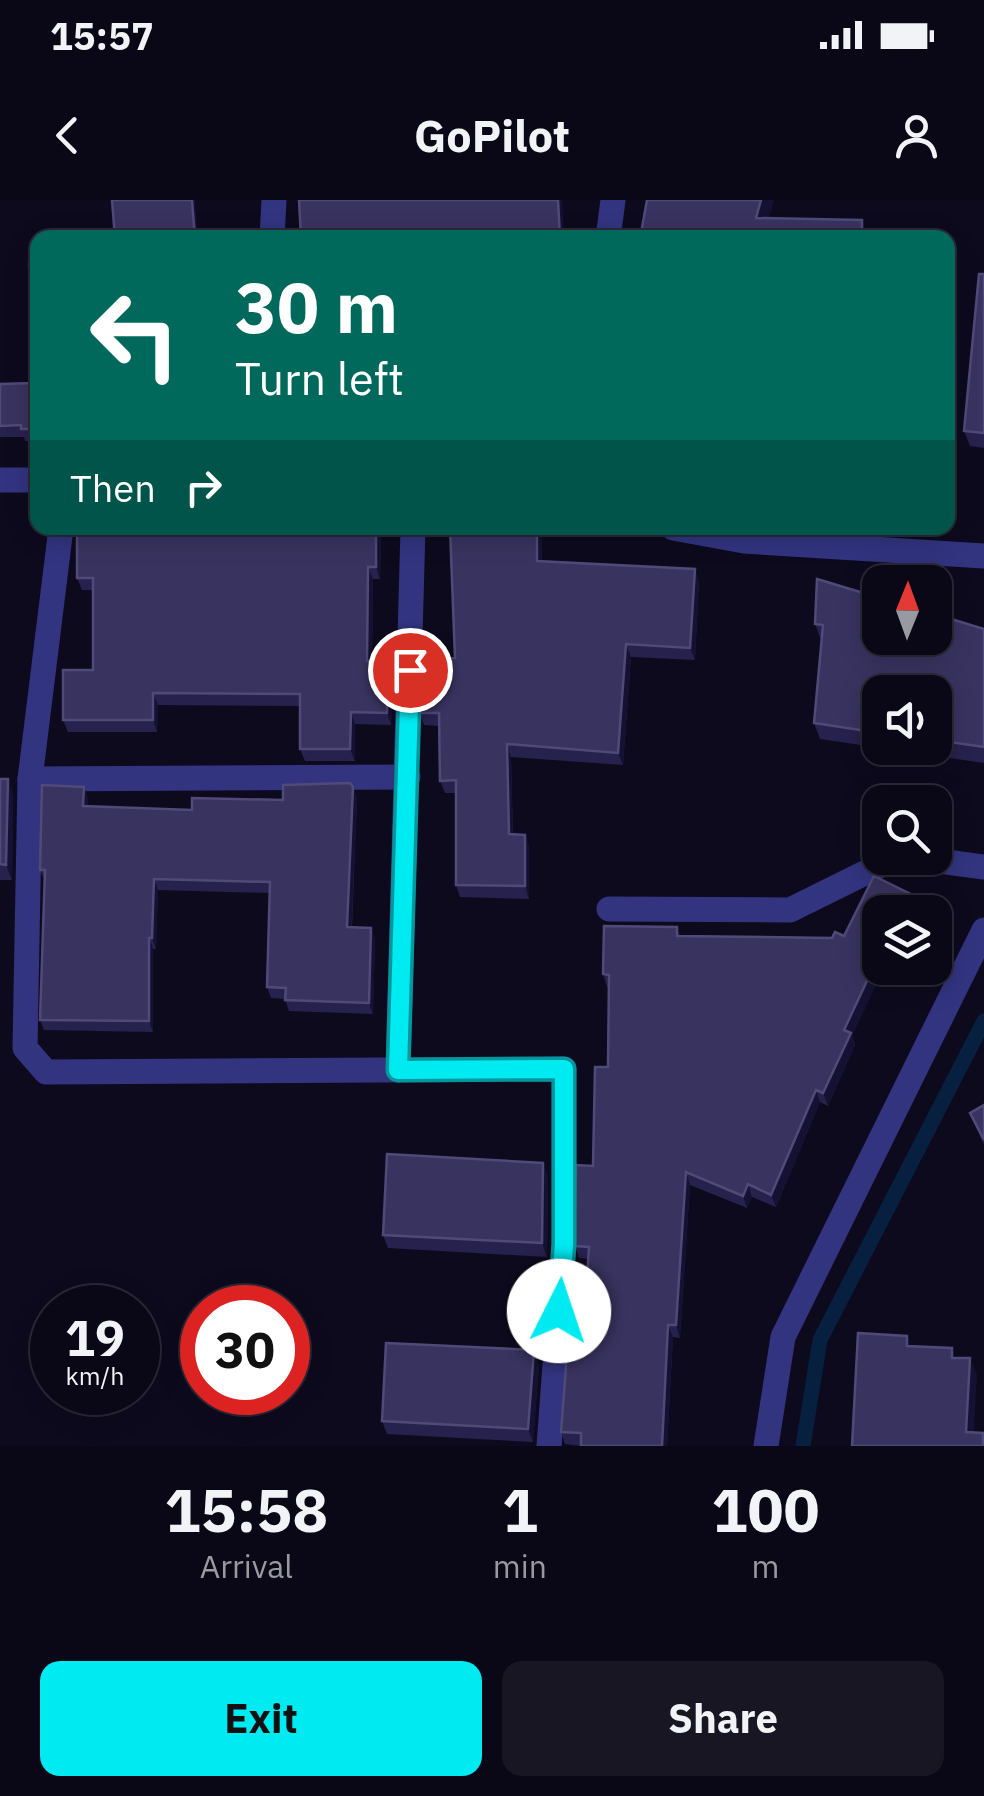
<!DOCTYPE html>
<html lang="en">
<head>
<meta charset="utf-8">
<style>
  body { margin:0; font-family:"IBM Plex Sans",sans-serif; background:#181623; color:#f1f3f6; height:100vh; display:flex; flex-direction:column; font-size:38px; white-space:nowrap }
  * { box-sizing:border-box; margin:0 }
  p { font-size:32px; color:#999aa1 }
  .icon { flex:none; width:55px; height:55px; fill:none; stroke:currentColor; stroke-width:2; stroke-linecap:round; stroke-linejoin:round }
  .map { position:relative; height:1246px; overflow:hidden }
  .drawer { display:flex; flex-direction:column; background:#0a0816; flex:1 }
  .drawer>* { flex:none }
  .top-card { position:absolute; left:30px; top:30px; width:925px; height:305px; border-radius:20px; box-shadow:0 5px 25px #0003,0 0 0 2px #2a2935; background:#00695c; color:#fff; overflow:hidden }
  .needle { width:65px; rotate:1deg }
  .buttons { position:absolute; left:862px; top:365px; display:grid; gap:20px }
  .buttons a { display:grid; place-items:center; width:90px; height:90px; border-radius:20px; background:#0a0816; box-shadow:0 5px 25px #0003,0 0 0 2px #2a2935; font-size:50px }
  .speed { position:absolute; left:30px; top:1085px; display:flex; gap:20px; font-size:50px; font-weight:700; text-align:center }
  .speed>* { display:grid; place-content:center; width:130px; height:130px; border-radius:50%; background:#0a0816; box-shadow:0 5px 25px #0003,0 0 0 2px #2a2935; line-height:1 }
  .speed small { font-size:25px; font-weight:400 }
  .speed .limit { border:15px solid #d22; background:#fff; color:#111 }
  .pin { position:absolute; display:grid; place-items:center; width:85px; height:85px; color:#fff; margin:-42px; border:5px solid #fff; border-radius:50%; box-shadow:0 2px 10px #0007 }
  .me { position:absolute; width:110px; margin:-55px; rotate:4deg; stroke-linejoin:round; filter:drop-shadow(0 0 8px #0008) }
  .turn { display:flex; align-items:center; gap:35px; height:210px; padding:0 40px; font-size:45px }
  .turn .icon { width:130px; height:130px; stroke-width:2.5 }
  .turn b { display:block; font-size:70px; line-height:85px }
  .then { display:flex; align-items:center; height:95px; padding:0 40px; background:#0003; gap:20px; font-size:38px }
  .eta { display:flex; justify-content:space-evenly; align-items:center; height:170px; text-align:center }
  .eta b { font-size:60px; font-weight:700; line-height:70px }
  .action { display:flex; gap:20px; margin-top:auto; padding:20px 40px }
  .action a { flex:1; height:115px; border-radius:20px; background:#00eaf2; color:#111; font-size:40px; font-weight:700; line-height:115px; text-align:center }
  .action a+a { background:#181623; color:#f1f3f6 }
  .status { display:flex; justify-content:space-between; align-items:center; height:70px; padding:0 50px; background:#0a0816; direction:ltr }
  .status svg { height:28px; fill:currentColor }
  header { display:flex; justify-content:space-between; align-items:center; height:130px; padding:0 40px; background:#0a0816; font-size:45px; font-weight:700 }
  .map>svg:first-child { display:block }
</style>
</head>
<body>
<div class="status"><b>15:57</b><svg viewBox="0 0 49 12"><path d="M0 12V9h3v3zM5 12V6h3v6zM10 12V3h3v9zM15 12V0h3v12zM26 1h20v11H26zM47 4h2v5h-2z"/></svg></div>
<header><svg class="icon" aria-label="back" viewBox="0 0 24 24"><path d="M15 5l-7 7 7 7"/></svg>GoPilot<svg class="icon" aria-label="person" viewBox="0 0 24 24"><circle cx="12" cy="8" r="4"/><path d="M4 21q1-7 8-7t8 7"/></svg></header>
<div class="map">
<svg width="984" height="1246" viewBox="0 0 984 1246">
  <rect width="100%" height="100%" fill="#0d0a1e"/>
  <g fill="none" stroke-linecap="round" stroke-linejoin="round">
    <path stroke="#082040" stroke-width="15" d="M803 1246 820 1140 984 821"/>
    <g stroke="#323480" stroke-width="25">
      <path d="M272 38 274 0"/>
      <path d="M608 38 613 0"/>
      <path d="M0 280H38"/>
      <path d="M61 328 30 579 25 848 46 872 564 869V1044L549 1246"/>
      <path d="M673 328 744 341 984 356"/>
      <path d="M30 579 408 577"/>
      <path d="M917 658 984 667"/>
      <path d="M609 709 790 710 895 658"/>
      <path d="M398 870 413 328"/>
      <path d="M766 1246 783 1137 984 730"/>
    </g>
  </g>
  <g fill="#27214d" fill-rule="evenodd">
    <path d="M769 19 868 38H643L641 33Z"/>
    <path d="M38 63V241H25L24 237H0V184L34 183Z"/>
    <path d="M984 74V248L970 246 964 231Z"/>
    <path d="M77 328H381L380 379H373L372 461 388 460 393 472 391 525 355 524V561H305L300 549V506L158 505 157 532H68L63 520 93 470V390H82L77 378Z"/>
    <path d="M541 328 542 361 695 369 699 382 695 460 631 457 623 565 511 557 513 634 525 635 529 647V699L460 697 456 685V593H445L440 581 439 526 424 525 419 513Z"/>
    <path d="M815 424 984 429V563L820 539 814 523 821 440ZM880 492H935V548H880Z"/>
    <path d="M0 579H8L13 595 12 680H0Z"/>
    <path d="M353 587 357 598 352 727 371 728 375 739 373 814 289 811 285 799 271 798 267 787 270 693 158 690 156 749H153V832L44 830 40 820 45 681 40 670 88 597V606L192 610 283 600Z"/>
    <path d="M874 676 917 697 921 710 920 712H880V768H884L852 835 855 845 828 906 820 902 776 1007 752 997 747 1008 690 985 680 1138 673 1137 667 1246H581L565 1244 561 1232 567 1153H582L588 1059 579 1058 575 1046 576 965 593 966 595 867H608L609 787H607L603 774 604 726 677 727 680 736 832 738 835 732 844 736Z"/>
    <path d="M984 905V945L970 913Z"/>
    <path d="M548 976 547 1057 388 1048 383 1035Z"/>
    <path d="M539 1164 533 1242 387 1234 382 1221Z"/>
  </g>
  <g fill="#151132">
    <path d="M192 0H195L198 38H195Z"/>
    <path d="M558 0H562L564 38H560Z"/>
    <path d="M761 0H774L764 38 756 18Z"/>
    <path d="M862 20 868 38H862Z"/>
    <path d="M376 328H381L380 379 376 367Z"/>
    <path d="M537 328H541L542 373 537 361Z"/>
    <path d="M368 367 373 379 372 473 367 461Z"/>
    <path d="M695 369 699 382 695 460 690 448Z"/>
    <path d="M626 444 631 457 623 565 618 553Z"/>
    <path d="M388 460 393 472 391 525 387 513Z"/>
    <path d="M153 493 158 505 157 532 153 520Z"/>
    <path d="M351 512 355 524V561L350 549Z"/>
    <path d="M507 544 511 557 513 647 509 634Z"/>
    <path d="M8 579 13 595 12 680 6 665Z"/>
    <path d="M84 587 88 597 87 617 83 606Z"/>
    <path d="M353 587 357 598 351 738 347 727Z"/>
    <path d="M525 635 529 647V699L525 686Z"/>
    <path d="M154 679 158 690 156 749 152 738Z"/>
    <path d="M917 697 921 710 920 712H909Z"/>
    <path d="M371 728 375 739 373 814 369 803Z"/>
    <path d="M149 738 153 749V832L149 821Z"/>
    <path d="M880 753V768H884L852 835 855 845 828 906 823 893 844 830Z"/>
    <path d="M816 890 820 902 776 1007 771 995Z"/>
    <path d="M543 963 548 976 547 1057 542 1043Z"/>
    <path d="M686 972 690 985 680 1138 676 1125Z"/>
    <path d="M748 984 752 997 747 1008 743 996Z"/>
    <path d="M668 1125 673 1137 667 1246H662Z"/>
    <path d="M534 1150 539 1164 533 1242 528 1229Z"/>
    <path d="M970 1158 977 1175 973 1246 966 1232Z"/>
  </g>
  <g fill="#393360" stroke="#504a79" stroke-width="2.5">
    <path d="M112 0H192L195 38H115Z"/>
    <path d="M299 0H558L560 38H301Z"/>
    <path d="M647 0H761L756 18 862 20V38H667V35L641 33Z"/>
    <path d="M38 63V229H21V225L0 226V184L34 183 29 64Z"/>
    <path d="M979 74H984V233L964 231Z"/>
    <path d="M77 328H376V367H368L367 461 388 460 387 513 351 512 350 549H300V494L153 493V520H63V470H93V378H77Z"/>
    <path d="M450 328H537V361L695 369 690 448 626 444 618 553 507 544 509 634 525 635V686L456 685V580L440 581 439 513H419L421 459 455 458Z"/>
    <path d="M817 379 880 398V438H935V414L984 429V547L935 540V492H880V533L814 523 823 425 815 424Z"/>
    <path d="M0 579H8L6 665 0 664Z"/>
    <path d="M350 583 353 587 347 727 371 728 369 803 285 800 286 788 267 787 270 682 154 679 152 738H149V821L40 820 45 670H40L42 585 84 587 83 606 192 610V598L283 600V585Z"/>
    <path d="M874 676 917 697 909 712H880V753L844 830 851 833 823 893 816 890 771 995 748 984 743 996 686 972 676 1125H668L662 1246H581V1233L561 1232 567 1153H582L589 1047 575 1046 576 965 593 966 595 867H608L609 775 603 774 604 726 677 727V736L832 738 835 732 844 736Z"/>
    <path d="M984 905V940L970 913Z"/>
    <path d="M387 954 543 963 542 1043 383 1035Z"/>
    <path d="M858 1133 907 1136V1146L952 1148V1158H970L966 1232 983 1233V1246H852Z"/>
    <path d="M386 1143 534 1150 528 1229 382 1221Z"/>
  </g>
  <g fill="none" stroke-linecap="round" stroke-linejoin="round">
    <g stroke="#00989d" stroke-width="25">
      <path id="route" d="M410 470 398 870 564 869V1044L559 1111"/>
    </g>
    <use href="#route" stroke="#00eaf2" stroke-width="18"/>
  </g>
</svg>
<div class="buttons">
<a><svg class="needle" viewBox="-14 -14 28 28"><path d="M0-13l5 13h-10z" fill="#e53935"/><path d="M0 13l5-13h-10z" fill="#999aa1"/></svg></a>
<a><svg class="icon" aria-label="sound" viewBox="0 0 24 24"><path d="M4 9h4l5-4v14l-5-4H4zM17 9q2 3 0 6"/></svg></a>
<a><svg class="icon" aria-label="search" viewBox="0 0 24 24"><circle cx="10" cy="10" r="6"/><path d="M15 15l6 6"/></svg></a>
<a><svg class="icon" aria-label="layers" viewBox="0 0 24 24"><path d="M12 4l9 5-9 5-9-5zM3 14l9 5 9-5"/></svg></a>
</div>
<div class="speed"><div>19<small>km/h</small></div><div class="limit">30</div></div>
<div class="pin" style="left:410px;top:470px;background:#d93025"><svg class="icon" aria-label="arrive" viewBox="0 0 24 24"><path d="M6 21V4h12l-3 4 3 4H6"/></svg></div>
<svg class="me" style="left:559px;top:1111px" viewBox="-20 -20 40 40"><circle r="19" fill="#fff"/><path d="M0-13L10 11 0 6-10 11z" fill="#00eaf2"/></svg>
<div class="top-card">
<div class="turn"><svg class="icon" aria-label="left" viewBox="0 0 24 24"><path d="M17 20v-9H6M10 6l-5 5 5 5"/></svg><div><b>30 m</b>Turn left</div></div>
<div class="then">Then<svg class="icon" aria-label="right" viewBox="0 0 24 24"><path d="M7 20v-9h11M14 6l5 5-5 5"/></svg></div>
</div>
</div>
<section class="drawer">
<div class="eta">
<div><b>15:58</b><p>Arrival</p></div>
<div><b>1</b><p>min</p></div>
<div><b>100</b><p>m</p></div>
</div>
<div class="action"><a>Exit</a><a>Share</a></div>
</section>
</body>
</html>
